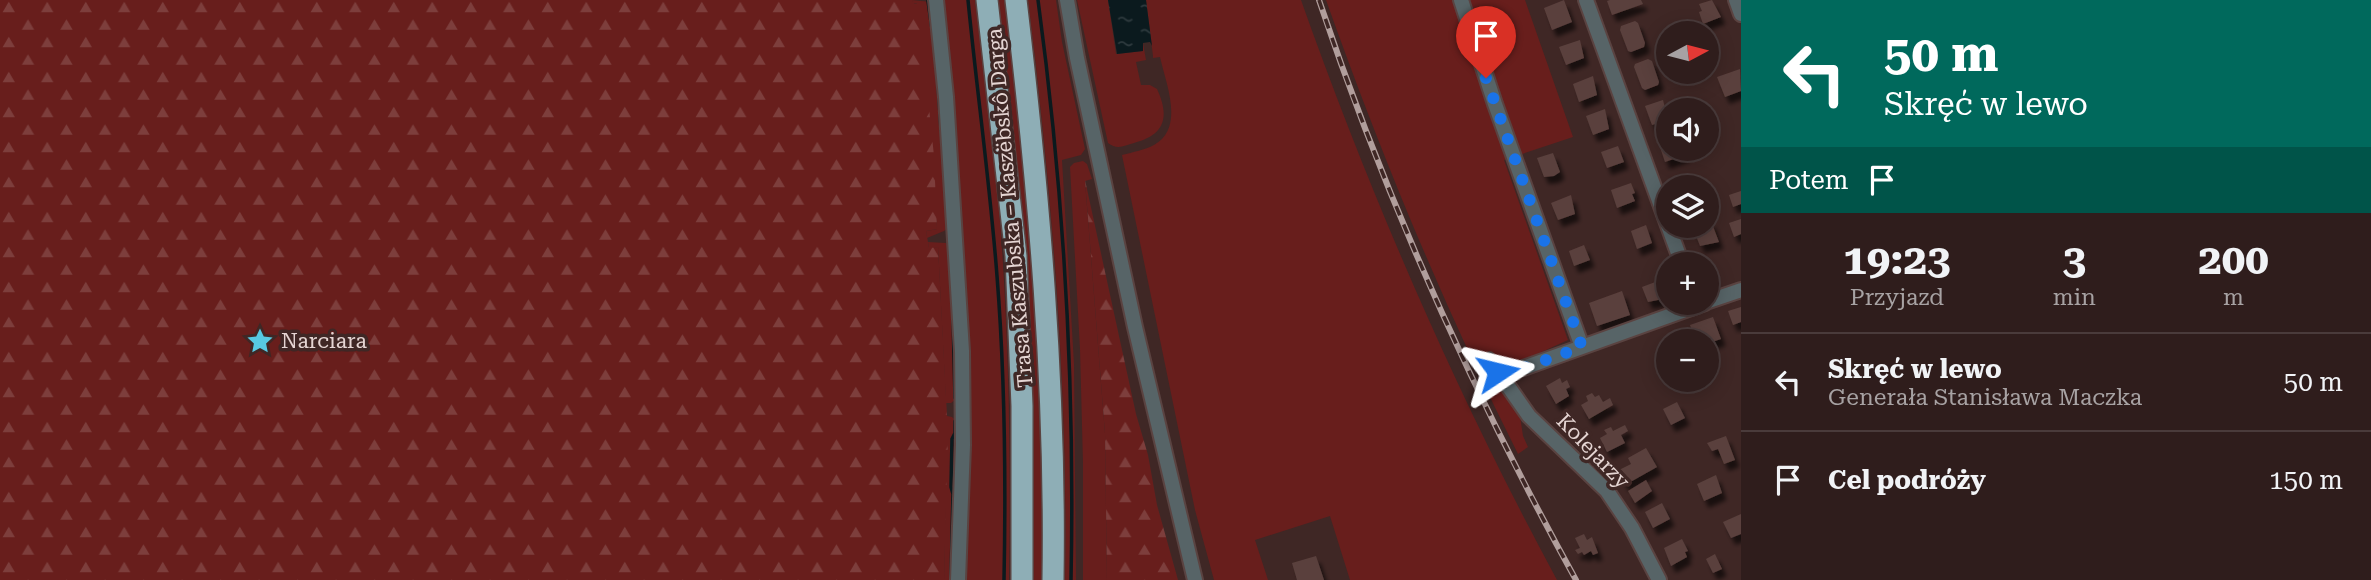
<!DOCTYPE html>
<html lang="pl">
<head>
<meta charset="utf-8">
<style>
  body { margin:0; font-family:"Roboto Serif",serif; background:#372625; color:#f1f3f6; height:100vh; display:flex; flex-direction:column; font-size:26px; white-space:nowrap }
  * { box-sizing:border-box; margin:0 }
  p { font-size:23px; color:#a7a2a3 }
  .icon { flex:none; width:38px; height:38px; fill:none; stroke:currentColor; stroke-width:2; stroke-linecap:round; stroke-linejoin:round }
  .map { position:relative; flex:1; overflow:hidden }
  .panel { display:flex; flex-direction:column; background:#2f1d1c; width:630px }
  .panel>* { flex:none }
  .guide { background:#00695c; color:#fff; overflow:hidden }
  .needle { width:46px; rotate:83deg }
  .fabs { position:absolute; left:1656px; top:21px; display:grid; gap:14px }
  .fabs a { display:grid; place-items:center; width:63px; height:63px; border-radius:50%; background:#2f1d1c; box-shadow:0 4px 18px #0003,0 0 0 2px #4a3b3b; font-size:35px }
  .pin { position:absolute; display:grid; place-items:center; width:60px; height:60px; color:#fff; margin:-72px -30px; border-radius:50% 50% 50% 0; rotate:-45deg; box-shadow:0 0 7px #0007 }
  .pin .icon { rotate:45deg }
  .me { position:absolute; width:77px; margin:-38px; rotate:80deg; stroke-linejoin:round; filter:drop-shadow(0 0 5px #0008) }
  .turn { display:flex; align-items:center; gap:24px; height:147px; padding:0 28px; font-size:32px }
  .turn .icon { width:91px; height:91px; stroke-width:2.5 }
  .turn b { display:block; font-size:49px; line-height:60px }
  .then { display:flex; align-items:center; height:66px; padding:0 28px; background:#0003; gap:14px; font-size:26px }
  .eta { display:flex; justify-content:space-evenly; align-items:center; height:119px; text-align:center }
  .eta b { font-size:42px; font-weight:700; line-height:49px }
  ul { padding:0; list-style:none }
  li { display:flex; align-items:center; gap:21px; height:98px; padding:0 28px; border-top:2px solid #4a3b3b }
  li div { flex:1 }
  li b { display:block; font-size:26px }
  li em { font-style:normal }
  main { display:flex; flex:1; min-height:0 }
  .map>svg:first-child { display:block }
  .green { fill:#681e1c }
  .forest { fill:url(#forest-firs) }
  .water { fill:url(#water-ripples) }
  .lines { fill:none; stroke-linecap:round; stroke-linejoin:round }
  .stream { stroke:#0b1a1e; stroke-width:3.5 }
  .building { fill:#5a403d; filter:url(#shadow) }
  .service-casing { stroke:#5a4341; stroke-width:10 }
  .minor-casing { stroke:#5a4341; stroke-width:18 }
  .motorway-casing { stroke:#5a4341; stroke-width:24 }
  .service { stroke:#576467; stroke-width:7 }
  .minor { stroke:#576467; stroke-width:14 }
  .motorway { stroke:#8eaeb6; stroke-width:21 }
  .rail-casing { stroke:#b19e9c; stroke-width:6 }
  .rail { stroke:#3f2725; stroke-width:3.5; stroke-dasharray:10; stroke-linecap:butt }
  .route { stroke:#1a73e8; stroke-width:12; stroke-dasharray:0 21.6 }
  .labels { text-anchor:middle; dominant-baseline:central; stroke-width:7; stroke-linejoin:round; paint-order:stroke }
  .street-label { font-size:21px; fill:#e5d5d3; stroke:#3f2725 }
  .poi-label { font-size:21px; fill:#e5d5d3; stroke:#3f2725; text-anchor:start }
</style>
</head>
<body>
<main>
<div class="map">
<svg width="1741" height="580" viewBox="0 0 1741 580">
  <defs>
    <pattern id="forest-firs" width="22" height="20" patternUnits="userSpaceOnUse" patternTransform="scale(1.75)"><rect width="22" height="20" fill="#681e1c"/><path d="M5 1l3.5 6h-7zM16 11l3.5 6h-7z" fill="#7d3e3c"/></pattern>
    <pattern id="water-ripples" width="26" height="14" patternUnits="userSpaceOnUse" patternTransform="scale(1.75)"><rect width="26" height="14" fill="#0b1a1e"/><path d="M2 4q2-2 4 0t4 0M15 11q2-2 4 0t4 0" fill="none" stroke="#2e3a3e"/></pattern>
    <filter id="shadow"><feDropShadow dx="4.5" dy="7" stdDeviation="2" flood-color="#0009"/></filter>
  </defs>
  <rect width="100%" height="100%" fill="#3f2725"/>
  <path class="green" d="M912,0L931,2L950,226L944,231L927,238L926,231L937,229L917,3L913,4Z
    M941,0H975C984,65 992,131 998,196C1009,324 1011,452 1009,580H963L967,463Z
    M998,0H1006C1019,106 1030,212 1037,319C1043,405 1043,493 1043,580H1031L1025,248L1010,102Z
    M1028,0H1056L1062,42L1085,149L1081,155L1062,160L1074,364L1076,580H1065C1068,385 1052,193 1028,0Z
    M1077,0H1108L1116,54L1143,51V43L1146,60L1136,62L1141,85H1150L1157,89C1170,117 1165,135 1134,143C1124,146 1117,150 1108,143Z
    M1146,0H1301C1372,200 1456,393 1557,580H1350L1330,516L1255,540L1268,580H1214L1195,510L1122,155C1133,152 1145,150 1154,145C1185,128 1166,84 1160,57L1153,58V56Z
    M1326,0H1525L1573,137L1504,160L1568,340L1493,374L1520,416L1523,436L1528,447L1518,454C1444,307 1381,155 1326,0Z
    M1083,161L1087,164L1092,179L1085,181L1105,433L1107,580H1083V463L1080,349L1070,167L1074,163Z
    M928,242L946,243L951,248L957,398L951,403H946L938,247L929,249Z
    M947,416L952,417L957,422L958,433L955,439L954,488L956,494L953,580H944Z"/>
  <path class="forest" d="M0,0H912L914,4L918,3L934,156L937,229L926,231L929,248L938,247L948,434L944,580H0Z
    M1085,180L1136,414L1148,455L1157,505L1178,580H1107L1105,433Z"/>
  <path class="water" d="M1108,0H1146L1152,46L1150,42L1143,43V51L1117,54Z"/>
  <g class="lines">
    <path class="stream" d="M968,0C977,92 990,184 997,276C1005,377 1006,479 1004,580
      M1038,0C1064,192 1075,386 1071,580
      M928,1L932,29
      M938,85L941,130
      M953,316L955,398
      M951,580L953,494L951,487L952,439L955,433V421"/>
  </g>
  <path class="building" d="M1564,0L1572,22L1552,30L1544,8Z
    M1610,0H1641L1643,4L1612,15L1607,1Z
    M1712,0L1721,17L1703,24L1699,12L1702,11L1699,4Z
    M1635,21L1638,23L1645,43L1644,47L1631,52L1628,51L1620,30L1621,26Z
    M1580,40L1584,58L1566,65L1559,47Z
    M1648,59L1652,61L1659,82L1658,85L1645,90L1642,88L1634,67L1635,64Z
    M1740,69L1741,91L1725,97L1717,77Z
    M1593,76L1597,95L1579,102L1573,84Z
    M1663,100L1668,120L1652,125L1645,106Z
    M1605,109L1609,129L1593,135L1586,116Z
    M1668,144V149H1683L1685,155L1665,162L1660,147Z
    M1618,146L1624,162L1607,168L1601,152Z
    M1553,153L1560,172L1554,176L1544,177L1537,158Z
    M1631,183L1635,193L1632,194L1635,201L1617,208L1611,190Z
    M1741,191V204L1733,207L1729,195Z
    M1571,195L1575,214L1558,220L1551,203Z
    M1741,219V234L1734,237L1729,223Z
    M1711,221L1719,242L1700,246L1693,228L1706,226V223Z
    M1646,225L1652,243L1637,249L1631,231Z
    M1584,245L1590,260L1574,266L1569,251Z
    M1666,278L1668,298L1648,302L1642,287Z
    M1622,291L1630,315L1597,326L1589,303Z
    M1741,307V322L1733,325L1728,311Z
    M1713,317L1721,339L1706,344V341H1696L1690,325Z
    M1560,378L1562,383L1567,380L1570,387L1566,389L1569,396L1556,404L1546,386Z
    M1592,393L1595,397L1599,395L1603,402L1610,398L1613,405L1589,419L1581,405L1588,401L1586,396Z
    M1677,402L1685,418L1671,425L1663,409Z
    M1625,425L1628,431L1621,435L1625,443L1607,452L1600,438L1607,434L1604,430L1611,427L1613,431Z
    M1726,436L1735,460L1724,464L1718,449L1712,451L1707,443Z
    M1646,448L1657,467L1625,485L1617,471L1631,464L1628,458Z
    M1716,475L1722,493L1704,501L1697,484Z
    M1646,480L1652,491L1635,503L1628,491Z
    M1662,503L1670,519L1653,528L1645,512Z
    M1741,514V534L1731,538L1723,522Z
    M1584,534L1587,540L1592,537L1598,553L1593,555L1591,551L1584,555L1582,552L1578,554L1575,550L1580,548L1575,538Z
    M1682,539L1688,551L1685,552L1687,557L1671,566L1664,548Z
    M1715,554L1722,569L1713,573L1706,559Z
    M1316,556L1324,580H1297L1292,563Z"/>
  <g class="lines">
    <g class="service-casing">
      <path id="service" d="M1490,356L1501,376"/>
    </g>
    <g class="minor-casing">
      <path id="minor" d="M936,0L946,97L962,351L963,445L958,580
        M1067,0L1077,58L1135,327L1195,580
        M1461,0L1495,104L1582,347
        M1586,0L1682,264
        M1736,0L1741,14
        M1706,302L1741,290
        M1659,580L1632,528L1607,491L1529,416L1501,376L1705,303"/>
    </g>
    <g class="motorway-casing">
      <path id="motorway" d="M987,0L1016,256L1022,406V580
        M1016,0C1039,193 1056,386 1053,580"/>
    </g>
    <use href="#service" class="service"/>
    <use href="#minor" class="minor"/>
    <use href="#motorway" class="motorway"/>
    <g class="rail-casing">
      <path id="rail" d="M1319,0C1386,200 1474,395 1576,580"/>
    </g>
    <use href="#rail" class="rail"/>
  </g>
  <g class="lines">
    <path class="route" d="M1486,78L1582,347L1501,376L1498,372"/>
  </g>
  <defs>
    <g id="sight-bare" transform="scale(2.1)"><path d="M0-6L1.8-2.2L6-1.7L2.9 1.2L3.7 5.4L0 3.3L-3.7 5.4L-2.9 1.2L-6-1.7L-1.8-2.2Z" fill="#57c9e2" stroke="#3f2725" stroke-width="2.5" paint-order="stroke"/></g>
  </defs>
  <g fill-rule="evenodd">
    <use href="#sight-bare" x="260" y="341"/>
  </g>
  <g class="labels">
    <g class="street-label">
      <text transform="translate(1010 208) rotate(-95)">Trasa Kaszubska – Kaszëbskô Darga</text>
      <text transform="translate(1593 451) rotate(46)">Kolejarzy</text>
    </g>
    <g class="poi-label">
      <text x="281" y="341">Narciara</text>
    </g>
  </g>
</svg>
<div class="fabs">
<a><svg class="needle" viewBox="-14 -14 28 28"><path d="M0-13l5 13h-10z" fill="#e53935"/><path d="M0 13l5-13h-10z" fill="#a7a2a3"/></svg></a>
<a><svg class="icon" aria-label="sound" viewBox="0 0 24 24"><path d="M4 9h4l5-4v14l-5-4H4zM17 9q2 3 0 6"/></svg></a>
<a><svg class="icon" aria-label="layers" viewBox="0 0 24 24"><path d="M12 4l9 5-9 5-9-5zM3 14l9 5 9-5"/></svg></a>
<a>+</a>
<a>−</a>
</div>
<div class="pin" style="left:1486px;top:78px;background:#d93025"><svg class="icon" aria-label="arrive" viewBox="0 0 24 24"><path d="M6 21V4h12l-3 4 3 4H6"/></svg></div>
<svg class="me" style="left:1498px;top:372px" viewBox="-20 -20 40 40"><path d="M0-17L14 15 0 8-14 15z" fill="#1a73e8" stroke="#fff" stroke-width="4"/></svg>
</div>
<section class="panel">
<div class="guide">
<div class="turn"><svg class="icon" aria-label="left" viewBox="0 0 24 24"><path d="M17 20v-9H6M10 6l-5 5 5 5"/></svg><div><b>50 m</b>Skręć w lewo</div></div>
<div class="then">Potem<svg class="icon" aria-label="arrive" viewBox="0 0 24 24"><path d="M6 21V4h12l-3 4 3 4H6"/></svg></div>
</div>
<div class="eta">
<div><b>19:23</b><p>Przyjazd</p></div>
<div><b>3</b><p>min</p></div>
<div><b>200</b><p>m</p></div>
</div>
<ul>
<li><svg class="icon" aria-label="left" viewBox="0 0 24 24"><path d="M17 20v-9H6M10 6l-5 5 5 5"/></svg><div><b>Skręć w lewo</b><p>Generała Stanisława Maczka</p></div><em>50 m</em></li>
<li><svg class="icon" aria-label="arrive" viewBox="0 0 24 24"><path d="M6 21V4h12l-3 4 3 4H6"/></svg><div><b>Cel podróży</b></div><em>150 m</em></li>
</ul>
</section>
</main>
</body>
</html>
